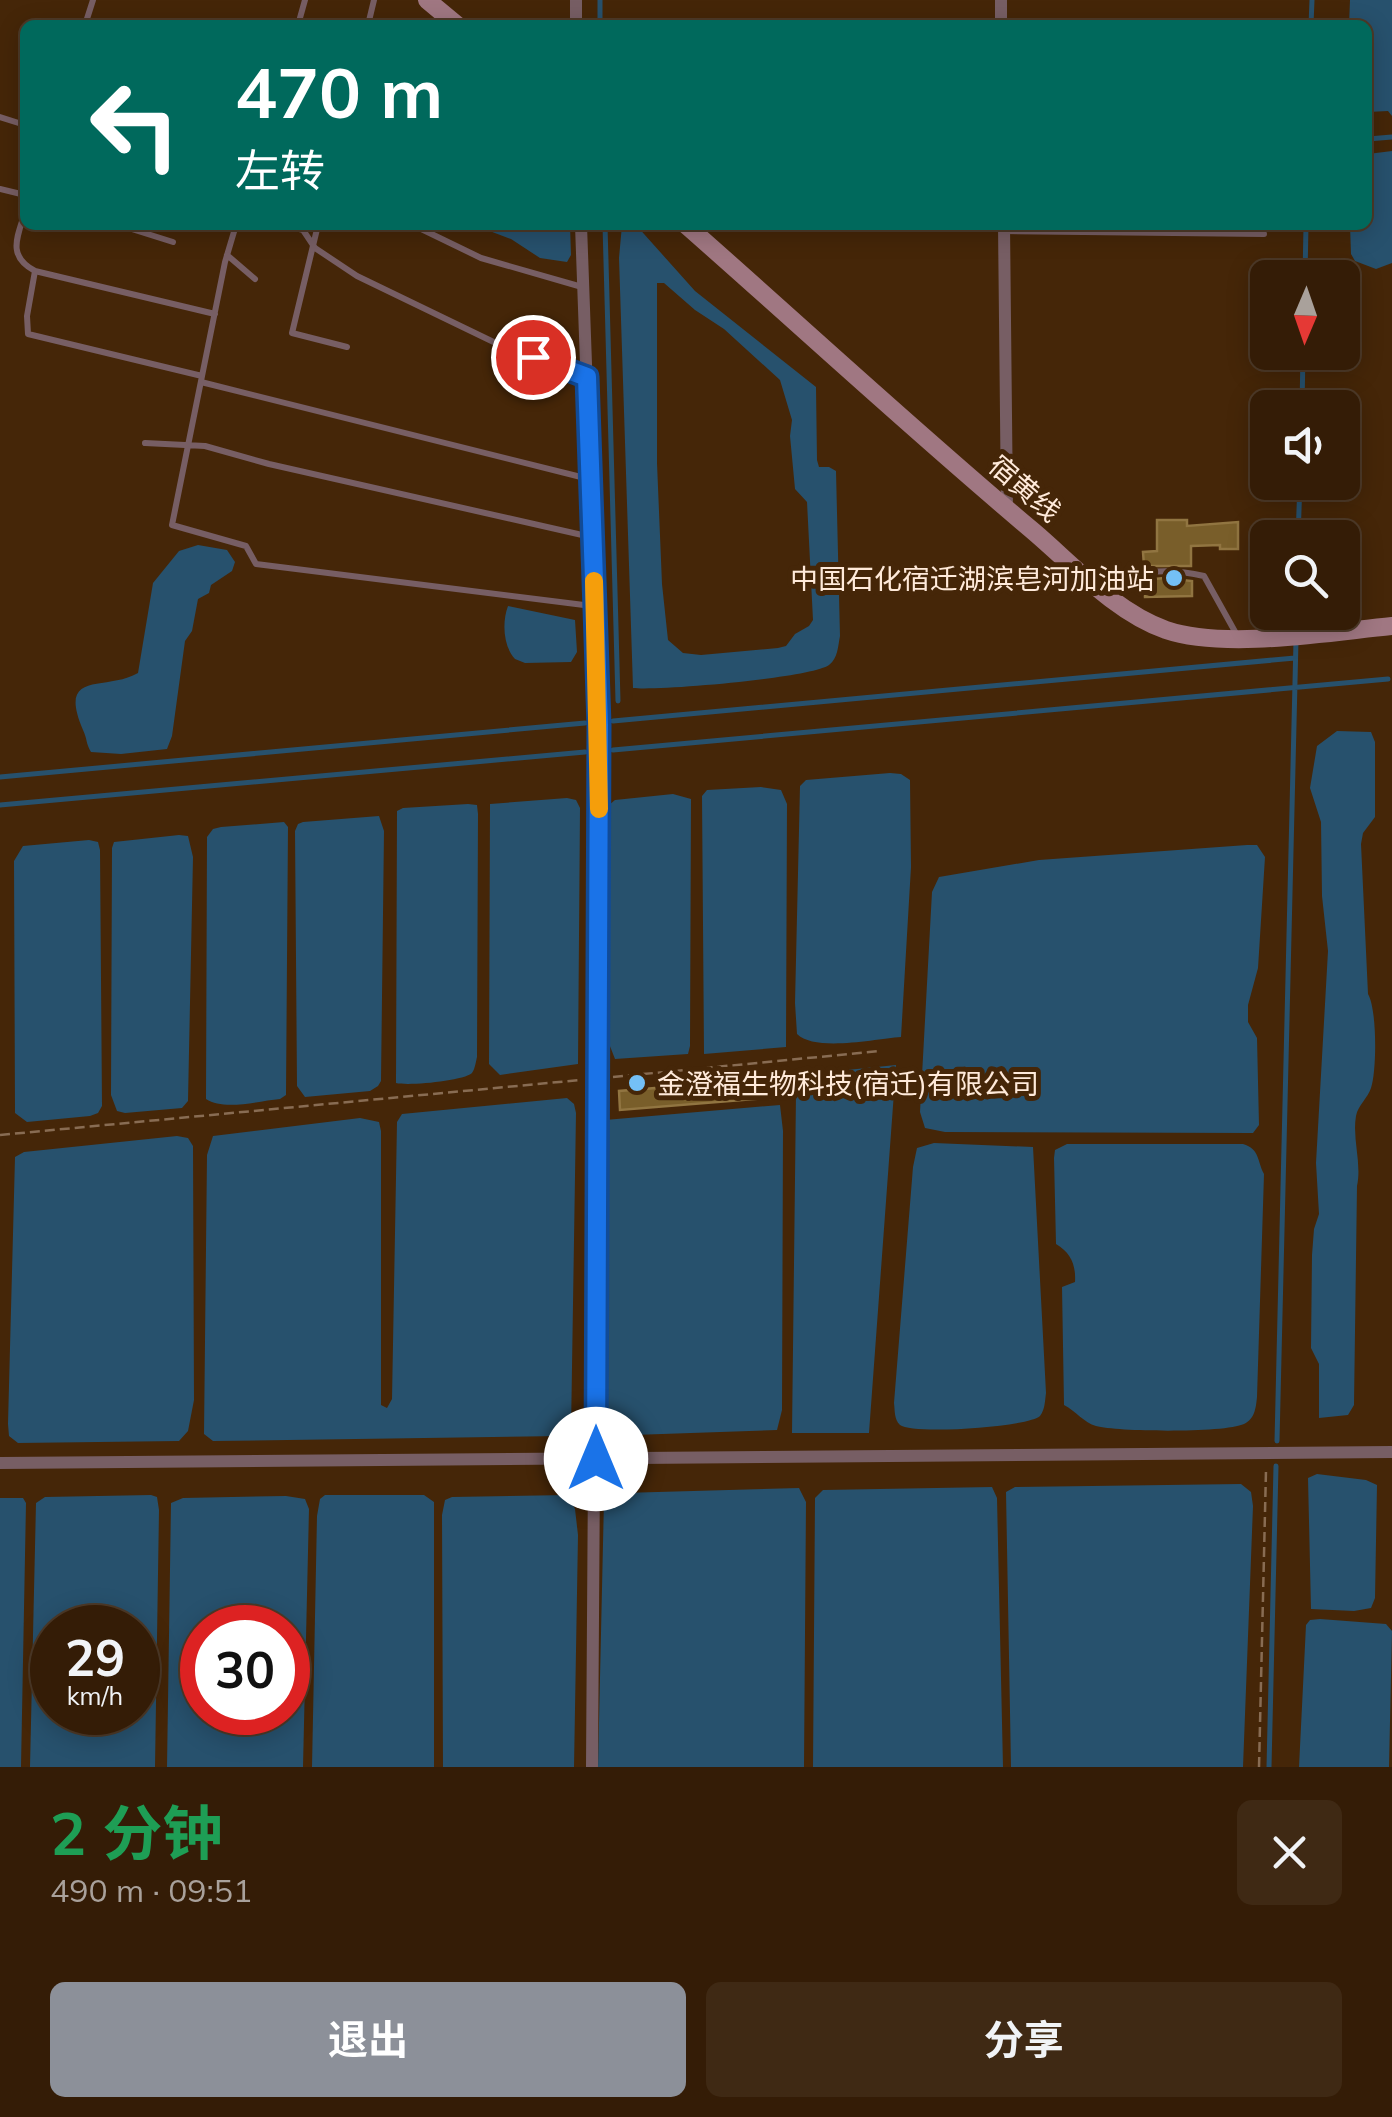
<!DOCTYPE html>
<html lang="zh">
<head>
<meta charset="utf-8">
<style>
  body { margin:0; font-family:Mulish,"Noto Sans SC",sans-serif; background:#3f2914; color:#f1f3f6; height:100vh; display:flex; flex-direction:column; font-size:38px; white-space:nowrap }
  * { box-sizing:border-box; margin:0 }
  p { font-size:32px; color:#a9a19b }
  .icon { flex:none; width:55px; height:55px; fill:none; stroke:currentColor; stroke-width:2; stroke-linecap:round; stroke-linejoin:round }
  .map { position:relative; height:1767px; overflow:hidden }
  .details { display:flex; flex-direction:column; background:#341c06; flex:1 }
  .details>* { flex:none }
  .guide { position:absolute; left:20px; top:20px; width:1352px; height:210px; border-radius:15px; box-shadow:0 5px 25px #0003,0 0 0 2px #4e3a28; background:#00695c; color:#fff; overflow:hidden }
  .needle { width:65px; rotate:182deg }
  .buttons { position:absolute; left:1250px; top:260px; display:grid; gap:20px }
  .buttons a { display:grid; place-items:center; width:110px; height:110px; border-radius:15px; background:#341c06; box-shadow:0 5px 25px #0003,0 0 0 2px #4e3a28; font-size:50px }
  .speed { position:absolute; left:30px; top:1605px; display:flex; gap:20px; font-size:50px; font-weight:700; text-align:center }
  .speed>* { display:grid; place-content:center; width:130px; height:130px; border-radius:50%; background:#341c06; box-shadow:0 5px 25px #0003,0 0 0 2px #4e3a28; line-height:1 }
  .speed small { font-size:25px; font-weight:400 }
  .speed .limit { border:15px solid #d22; background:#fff; color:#111 }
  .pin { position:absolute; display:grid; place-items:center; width:85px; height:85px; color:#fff; margin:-42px; border:5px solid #fff; border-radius:50%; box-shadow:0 2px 10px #0007 }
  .me { position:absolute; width:110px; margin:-55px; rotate:0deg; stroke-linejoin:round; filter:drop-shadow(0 0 8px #0008) }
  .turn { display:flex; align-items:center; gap:35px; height:210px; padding:0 50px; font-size:45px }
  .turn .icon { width:130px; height:130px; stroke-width:2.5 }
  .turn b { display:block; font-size:70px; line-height:85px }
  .round { display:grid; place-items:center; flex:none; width:105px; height:105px; border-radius:15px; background:#3f2914 }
  .headline { display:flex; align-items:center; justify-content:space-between; height:170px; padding:0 50px }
  h1 { font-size:60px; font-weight:700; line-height:75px; color:#1e9e55 }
  .cta { display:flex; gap:20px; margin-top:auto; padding:20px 50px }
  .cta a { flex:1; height:115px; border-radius:15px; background:#8c9099; color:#fff; font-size:40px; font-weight:700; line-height:115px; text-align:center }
  .cta a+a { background:#3f2914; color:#f1f3f6 }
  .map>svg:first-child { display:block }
  .water { fill:#27516d; fill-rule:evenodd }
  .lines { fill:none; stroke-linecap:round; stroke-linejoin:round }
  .stream { stroke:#27516d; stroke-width:5 }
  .building { fill:#795e2a; stroke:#917541; stroke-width:2.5 }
  .path { stroke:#886c53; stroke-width:2.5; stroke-dasharray:10 5; stroke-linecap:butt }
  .lane { stroke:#775e64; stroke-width:6 }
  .street { stroke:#775e64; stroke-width:12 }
  .secondary { stroke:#a07782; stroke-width:18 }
  .route-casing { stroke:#114b97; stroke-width:25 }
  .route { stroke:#1a73e8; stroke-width:18 }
  .slow { stroke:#f59e0b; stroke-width:18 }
  .poi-dot { fill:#74c0f6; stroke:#452608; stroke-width:4 }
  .labels { text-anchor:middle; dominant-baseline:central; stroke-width:10; stroke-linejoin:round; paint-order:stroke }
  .street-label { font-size:28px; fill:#ffeada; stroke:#452608 }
  .poi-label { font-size:28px; fill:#ffeada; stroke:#452608; text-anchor:end }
</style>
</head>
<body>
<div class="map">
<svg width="1392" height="1767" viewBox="0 0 1392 1767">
  <rect width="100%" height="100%" fill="#452608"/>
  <path class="water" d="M1350,0H1392V116L1388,111L1368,112V25H1349Z
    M1392,151V263L1376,269L1355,261L1351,254L1350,225H1368V154Z
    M457,225H570L571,255L567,262L540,258L511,239L487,230Z
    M622,225H636L695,291L816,387L817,460L819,467H829L836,471L840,636C838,646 838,658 829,665C811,678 659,691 633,688L619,258ZM657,283H664L695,310L724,329L780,380L792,420L790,436L795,489L807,502L813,620L809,626L795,634L786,646L778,648L701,655L683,653L668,640L662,584L657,463Z
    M198,545L227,550L235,562L232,571L211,585L209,593L198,599L192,631L185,641L172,736L167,749L121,754L91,752C86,744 87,738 83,730C57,669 105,692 138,673L153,583L179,551Z
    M508,606L575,620L577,652L571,662L525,663L515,659C503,646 502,622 508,606Z
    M1337,731L1371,732L1375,742V817L1363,833L1361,844L1368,994C1377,1009 1377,1070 1371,1088C1368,1098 1358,1105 1356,1116C1352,1139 1362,1163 1357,1186L1354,1405L1348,1415L1319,1418V1364L1311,1348L1312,1255L1314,1229L1319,1214L1316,1163L1328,951L1322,896L1321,822L1310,788L1317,746Z
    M890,773L901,774L910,780L911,867L901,1037C875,1039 815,1052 797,1034L795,1003L800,786L806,780Z
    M761,787L781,790L787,804L786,1047L704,1054L702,796L707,790Z
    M673,794L691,799L690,1046L688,1054L615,1059L608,1041L609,805L615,800Z
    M567,798L576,800L580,808L578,1064L500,1075L489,1064L490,804Z
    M468,804L477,805L478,814L477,1057C476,1061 475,1069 472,1073C463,1081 409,1086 396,1083L397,811L403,808Z
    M379,816L384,831L381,1081L378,1086L370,1091L305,1097L297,1086L295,831L298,824L303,822Z
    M284,822L288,827L286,1095L280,1099C258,1101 224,1111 206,1099L207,837L213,829L221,827Z
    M179,835L188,836L193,857L188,1101L182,1108L125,1113L117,1111L111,1095L112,848L114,842Z
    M89,840L98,842L100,850L102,1106L98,1113L90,1116L27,1122L15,1113L14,861L23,846Z
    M1247,845H1257L1265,857L1258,968L1248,1005V1022L1257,1038L1259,1125L1253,1133L945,1132L925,1128L920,1112L932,892L939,877L1039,860Z
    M896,1065L869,1433H792L796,1093L808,1074Z
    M567,1098L574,1104L576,1113L571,1431L562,1436L213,1441L204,1434L207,1155L213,1136L360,1118L379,1122L381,1131V1405L387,1408L392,1399L397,1122L402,1114Z
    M780,1105L783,1131L782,1410L777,1430L604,1436L605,1120Z
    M177,1136L188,1138L193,1146L194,1400L188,1431L179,1441L18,1443L9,1436L8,1424L15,1157L24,1152Z
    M934,1143L1033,1147L1046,1393C1045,1400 1045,1410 1040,1416C1029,1427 912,1435 900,1425C894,1419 895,1411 894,1403L913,1167L917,1148Z
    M1067,1144H1243C1260,1149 1257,1161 1264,1174L1257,1397C1256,1407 1255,1419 1244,1424C1225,1433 1118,1432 1096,1426C1084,1423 1076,1411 1064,1405L1062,1287L1075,1282C1076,1265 1071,1253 1056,1244L1054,1158L1055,1150Z
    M1317,1474L1366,1480L1377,1485L1375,1598L1371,1608L1354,1611L1311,1609L1308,1478Z
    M1241,1484L1251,1492L1253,1506L1243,1767H1011L1006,1492L1015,1487Z
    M992,1487L997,1498L1003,1767H813L815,1498L823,1490Z
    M799,1488L806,1502L804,1767H598L604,1499L609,1494L622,1493Z
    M151,1495L157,1497L159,1510L155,1767H30L36,1503L45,1497ZM52,1628H138V1712H52Z
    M325,1495H424L434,1502V1767H312L317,1516L320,1499Z
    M568,1495L575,1509L578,1535L574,1767H443L442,1515L445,1500L452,1497Z
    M286,1496L305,1499L309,1509L303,1767H167L171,1503L183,1498ZM202,1628H288V1712H202Z
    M0,1498H23L26,1503L21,1767H0Z
    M1320,1619L1386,1624L1392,1631L1389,1767H1299L1306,1625L1310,1620Z"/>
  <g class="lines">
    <path class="stream" d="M600,0V25
      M1311,25L1312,0
      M1368,139L1392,137
      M605,225L618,701
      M1305,278L1306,225
      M1302,408L1303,352
      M1298,538L1300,482
      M613,721L1295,658
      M613,750L1388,679
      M0,777L585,723
      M0,805L585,752
      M1277,1441L1296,640
      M1269,1767L1276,1466"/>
  </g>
  <path class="building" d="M1157,520H1187V526L1238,522V549H1220V545L1191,546V566H1144L1143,552L1157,551Z
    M1164,578L1192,581V596L1145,597L1144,580Z
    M778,1078L780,1097L620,1110L619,1091Z"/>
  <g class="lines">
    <path class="path" d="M613,1077L880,1051
      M0,1135L580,1080
      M1259,1767L1266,1470"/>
    <path class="lane" d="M85,25L93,0
      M298,25L305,0
      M368,25L374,0
      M0,117L25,125
      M0,189L25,195
      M25,212C17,238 7,256 35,271L215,314
      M119,225L173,242
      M236,225L225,262L172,525L246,546L256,564L592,606
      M285,225L303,230L315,248L357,276L506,348L585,376
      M318,225L292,333L347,347
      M413,225L481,258L582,287
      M1005,231L1264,234
      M227,255L255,279
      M35,271L27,316L28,334L202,376
      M201,382L589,479
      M145,443L205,446L269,464L591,537
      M1099,585C1134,571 1167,567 1204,576L1238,637"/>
    <path class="street" d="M576,0V25
      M1001,0V25
      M581,225L599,725L592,1767
      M1004,225L1007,510
      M0,1463L1392,1452"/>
    <path class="secondary" d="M427,0L457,25
      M686,225C802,327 915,432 1033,531C1073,565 1115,612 1166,630C1225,650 1330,632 1392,626"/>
  </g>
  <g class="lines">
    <g class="route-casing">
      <path id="route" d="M533,357L587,377L599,725L596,1459"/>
    </g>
    <use href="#route" class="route"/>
    <path class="slow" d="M594,581L599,809"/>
  </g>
  <g class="poi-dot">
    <circle cx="1174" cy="578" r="10"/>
    <circle cx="637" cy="1083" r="10"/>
  </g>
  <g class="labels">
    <g class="street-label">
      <text transform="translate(1025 488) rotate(41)">宿黄线</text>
    </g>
    <g class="poi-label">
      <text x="1154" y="578">中国石化宿迁湖滨皂河加油站</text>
      <text x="657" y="1083" text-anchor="start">金澄福生物科技(宿迁)有限公司</text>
    </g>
  </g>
</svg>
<div class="buttons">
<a><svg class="needle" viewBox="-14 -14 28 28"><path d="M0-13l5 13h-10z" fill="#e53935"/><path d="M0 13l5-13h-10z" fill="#a9a19b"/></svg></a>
<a><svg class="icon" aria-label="sound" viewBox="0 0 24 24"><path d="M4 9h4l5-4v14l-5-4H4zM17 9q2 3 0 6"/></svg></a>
<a><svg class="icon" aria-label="search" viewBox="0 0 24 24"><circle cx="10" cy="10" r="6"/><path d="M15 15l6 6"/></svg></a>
</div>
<div class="speed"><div>29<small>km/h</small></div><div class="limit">30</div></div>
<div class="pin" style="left:533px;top:357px;background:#d93025"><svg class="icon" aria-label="arrive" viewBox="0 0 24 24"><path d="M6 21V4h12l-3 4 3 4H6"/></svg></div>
<svg class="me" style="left:596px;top:1459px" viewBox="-20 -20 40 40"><circle r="19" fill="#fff"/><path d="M0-13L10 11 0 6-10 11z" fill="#1a73e8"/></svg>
<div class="guide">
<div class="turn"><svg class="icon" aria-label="left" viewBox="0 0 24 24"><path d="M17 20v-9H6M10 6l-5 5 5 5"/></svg><div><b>470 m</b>左转</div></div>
</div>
</div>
<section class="details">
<div class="headline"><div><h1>2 分钟</h1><p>490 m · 09:51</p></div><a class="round"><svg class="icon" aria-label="close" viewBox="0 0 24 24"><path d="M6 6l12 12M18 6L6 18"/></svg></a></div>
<div class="cta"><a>退出</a><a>分享</a></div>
</section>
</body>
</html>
